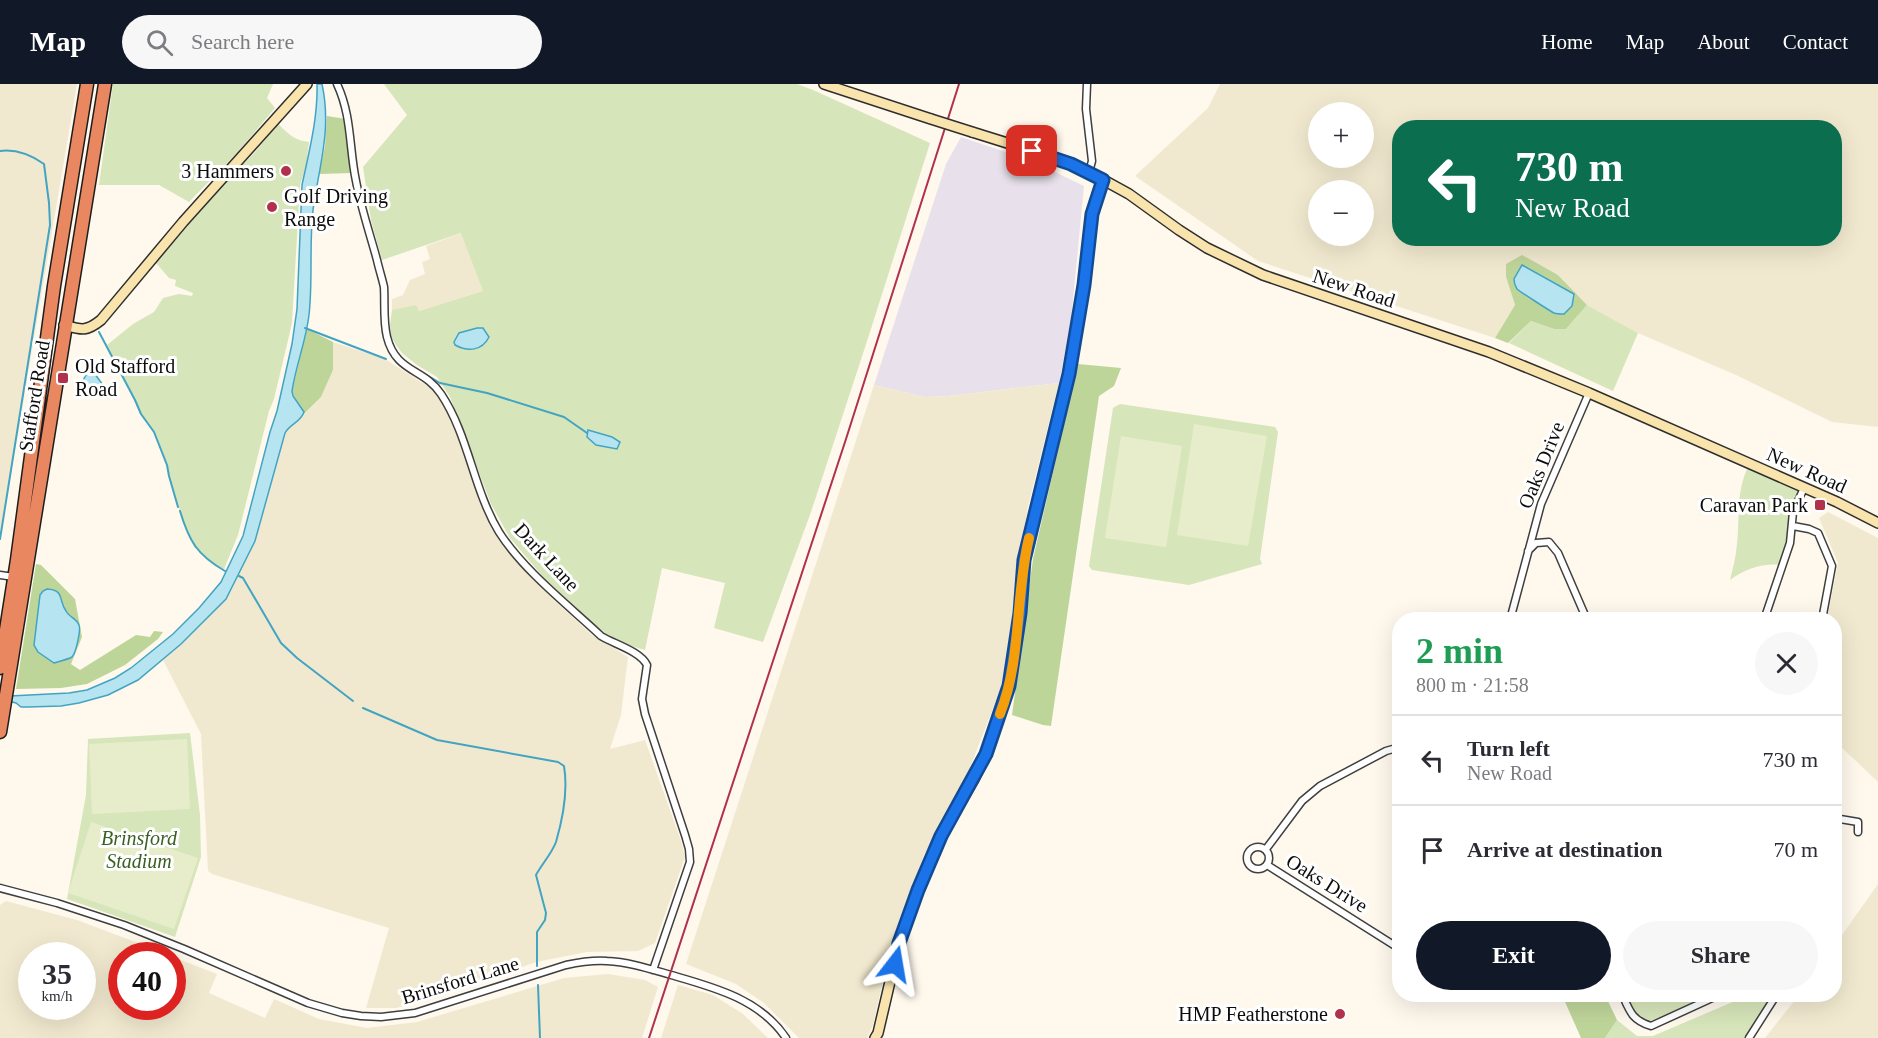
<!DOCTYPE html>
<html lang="en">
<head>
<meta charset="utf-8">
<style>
  body { margin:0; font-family:Georgia,serif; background:#f7f7f7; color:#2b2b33; height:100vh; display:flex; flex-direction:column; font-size:22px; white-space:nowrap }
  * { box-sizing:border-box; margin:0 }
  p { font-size:20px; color:#7c7c81 }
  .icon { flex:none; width:33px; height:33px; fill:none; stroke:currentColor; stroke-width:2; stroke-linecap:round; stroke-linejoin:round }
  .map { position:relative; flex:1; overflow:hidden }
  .panel { position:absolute; left:1392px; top:528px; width:450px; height:390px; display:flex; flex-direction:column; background:#fff; border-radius:24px; box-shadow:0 6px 24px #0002 }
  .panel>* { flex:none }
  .banner { position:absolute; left:1392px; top:36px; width:450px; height:126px; border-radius:24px; box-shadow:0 6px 24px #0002; background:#0b6e4f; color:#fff; overflow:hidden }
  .controls { position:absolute; left:1308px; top:18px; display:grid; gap:12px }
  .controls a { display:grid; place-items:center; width:66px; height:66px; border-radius:50%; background:#fff; box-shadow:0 6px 24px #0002; font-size:30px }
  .speed { position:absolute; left:18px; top:858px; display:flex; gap:12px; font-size:30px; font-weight:700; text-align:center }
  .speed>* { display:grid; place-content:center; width:78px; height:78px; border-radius:50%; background:#fff; box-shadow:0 6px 24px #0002; line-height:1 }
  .speed small { font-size:15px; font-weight:400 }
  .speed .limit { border:9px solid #d22; background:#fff; color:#111 }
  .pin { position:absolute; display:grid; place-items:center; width:51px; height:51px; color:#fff; margin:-26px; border-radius:12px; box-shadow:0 3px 9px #0006 }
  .me { position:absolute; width:66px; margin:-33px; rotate:14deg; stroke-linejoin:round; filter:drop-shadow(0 0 4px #0008) }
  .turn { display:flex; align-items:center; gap:21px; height:126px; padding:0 24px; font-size:27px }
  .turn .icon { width:78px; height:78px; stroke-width:2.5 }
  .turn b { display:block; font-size:42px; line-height:51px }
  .round { display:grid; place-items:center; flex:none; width:63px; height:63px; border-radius:32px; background:#f7f7f7 }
  .headline { display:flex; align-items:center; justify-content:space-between; height:102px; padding:0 24px }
  h1 { font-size:36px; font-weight:700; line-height:45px; color:#1e9e55 }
  .primary-button { display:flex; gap:12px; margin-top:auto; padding:12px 24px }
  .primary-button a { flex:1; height:69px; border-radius:36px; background:#111827; color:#fff; font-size:24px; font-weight:700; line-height:69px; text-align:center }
  .primary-button a+a { background:#f7f7f7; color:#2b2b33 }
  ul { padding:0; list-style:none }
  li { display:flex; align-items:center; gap:18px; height:90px; padding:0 24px; border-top:2px solid #e1e1e2 }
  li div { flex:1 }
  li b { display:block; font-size:22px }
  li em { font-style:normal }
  header { display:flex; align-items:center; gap:36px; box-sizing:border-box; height:84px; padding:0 30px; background:#111827; color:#fff }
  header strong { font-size:28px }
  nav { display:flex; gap:33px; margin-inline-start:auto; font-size:21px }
  .search { width:420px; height:54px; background:#f7f7f7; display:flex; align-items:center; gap:15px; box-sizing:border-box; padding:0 21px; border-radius:33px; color:#7c7c81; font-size:22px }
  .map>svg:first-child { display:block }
  .industrial { fill:#e8e1eb }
  .farmland { fill:#f1e9cf; fill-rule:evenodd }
  .green { fill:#d7e5ba }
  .forest { fill:#bed59a; fill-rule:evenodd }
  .pitch { fill:#e7edcb }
  .water { fill:#b6e5f1; stroke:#42a4c2; stroke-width:1.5 }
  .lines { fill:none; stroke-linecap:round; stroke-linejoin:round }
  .stream { stroke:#42a4c2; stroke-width:2 }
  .street-casing { stroke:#3f3f3f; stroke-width:9 }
  .secondary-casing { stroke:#2e2e2e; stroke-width:12 }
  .highway-casing { stroke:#1d1d1d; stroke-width:15 }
  .street { stroke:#fff; stroke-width:6 }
  .secondary { stroke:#f9e4ad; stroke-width:9 }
  .highway { stroke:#e98860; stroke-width:12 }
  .rail { stroke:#b1304b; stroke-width:2 }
  .secondary-bridge-casing { stroke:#2e2e2e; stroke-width:12; stroke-linecap:butt }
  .secondary-bridge { stroke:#f9e4ad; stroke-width:9 }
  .route-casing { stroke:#114b97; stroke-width:15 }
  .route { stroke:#1a73e8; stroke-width:10 }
  .slow { stroke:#f59e0b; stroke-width:10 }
  .poi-dot { fill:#b1304b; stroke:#fff; stroke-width:2 }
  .labels { text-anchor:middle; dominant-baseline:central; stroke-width:6; stroke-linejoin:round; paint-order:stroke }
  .poi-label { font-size:20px; fill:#0c0c0c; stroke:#fff; text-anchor:end }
  .street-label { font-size:20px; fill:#0c0c0c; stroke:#fff }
  .park-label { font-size:20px; font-style:italic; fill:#395f22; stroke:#fff }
</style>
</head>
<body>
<header>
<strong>Map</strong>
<div class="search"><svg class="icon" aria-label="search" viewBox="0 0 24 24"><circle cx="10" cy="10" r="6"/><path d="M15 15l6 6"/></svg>Search here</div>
<nav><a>Home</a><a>Map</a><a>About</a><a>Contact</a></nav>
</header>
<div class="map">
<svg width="1878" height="954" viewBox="0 0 1878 954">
  <rect width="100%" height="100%" fill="#fef8ed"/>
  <path class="industrial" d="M961,53L1032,77L1084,102L1071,236L1059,299L948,312L924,313L874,301L946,80Z"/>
  <path class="farmland" d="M0,0H77L0,455Z
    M1220,0H1878V343L1832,338L1736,291L1638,249L1587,221L1558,191L1506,193L1515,221L1495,254L1258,177L1135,92L1208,24ZM1318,28H1364V74H1318ZM1400,44H1834V154H1400ZM1318,106H1364V152H1318Z
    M462,149L483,207L419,227L392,226V215L403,211L410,196L425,190L422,178L430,175L426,162Z
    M333,258L385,275L432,305L442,318L459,355L481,420L498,452L522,483L555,517L592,551L628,573L621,631L610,665L645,656L681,757L685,773L655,859L638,867L587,868L536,878L430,916L396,924H366L389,844L212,790L208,787L201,650L163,576L200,542L231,507L255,457L285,349L287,344L300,335L321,313L333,286Z
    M1059,299L1029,418L1019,473L1010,558L1001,604L963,701L925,769L904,823L892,856L873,941L867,954H799L764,919L736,900L686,880L874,301L924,313L948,312Z
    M1828,428L1878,454V698L1835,657L1834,536L1827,535L1838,479L1819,434Z
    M1878,800V954H1765L1799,911L1834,910L1835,861Z
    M6,817L77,836L170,871L122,872V922H172L173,873L217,890L209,909L265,934L274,915L319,935L367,944L417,938L564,894L608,890L645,896L658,903L642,954H0V821ZM32,872H82V922H32Z
    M678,901L713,911L743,930L768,954H661Z"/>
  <path class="green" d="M113,0H273L267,14L275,24L236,70L189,118L159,101H99Z
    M384,0H797L813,6L930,59L870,248L811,428L763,558L714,544L725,499L662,484L645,566L617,558L594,540L545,495L510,454L491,420L450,313L437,293L417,281L402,269L396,261L391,252L390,241L392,226L416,221L419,227L483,207L461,149L382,176L371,136L363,83L407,31Z
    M278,40C289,50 293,56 309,58L306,82L300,101L292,238L289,252L274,315L269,327L238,451L224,485L213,479L194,463L184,441L169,392L167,381L154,348L141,330L107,261L133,240L154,228L163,214L179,210L192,212L193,209L175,202L176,196L169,194L156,179L185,141L255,68Z
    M1587,221L1638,249L1613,307L1509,259L1531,237L1554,245H1566Z
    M1120,320L1275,343L1278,348L1260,475L1262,480L1189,501L1092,486L1089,482L1113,324Z
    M1749,381L1801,404L1789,458L1781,481C1763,479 1745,485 1730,496C1732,487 1735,477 1736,468C1741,437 1734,411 1749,381Z
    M190,649L200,731L201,773L175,853L67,815L86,711L88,655Z
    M1772,910L1773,911L1745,954H1605L1617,936L1637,952H1653L1749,911Z
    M1627,911H1711L1650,937L1636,930Z"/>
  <path class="forest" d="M327,32L346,35L351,89L319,90L325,62Z
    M1522,171L1558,191L1587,221L1566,245H1554L1531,237L1508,259L1495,254L1515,221L1506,193V180ZM1544,194L1574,210L1546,224L1535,215Z
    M307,245L333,258V286L321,313L303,331C304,322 293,316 292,307Z
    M1078,280L1121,284L1114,302L1099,312L1051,642L1043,641L1012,631L1033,475Z
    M36,480L41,481L75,515L82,553L71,580L80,586L136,551L150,553L154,547L163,548L158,555L125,581L87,600L61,604L16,605Z
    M1562,911H1605L1617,936L1605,954H1581Z"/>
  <path class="pitch" d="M1194,340L1267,352L1248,462L1177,451Z
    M1121,352L1182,362L1166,463L1105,454Z
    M187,655L190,725L92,730L89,660Z
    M91,738L198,774L174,845L68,809Z"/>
  <path class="water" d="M317,0H322C332,46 319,82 313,126C309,161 313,196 309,231C306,257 296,281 292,307L293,312L304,328C301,338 290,340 285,349L255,457L226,515L181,560L138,596L108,611L79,619L61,622L28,623H21L16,619L8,617L10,612L69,609L87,606L115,594L131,584L173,550L199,524L221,498L243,452L270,348L277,327L292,260L297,225L302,101C309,68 318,34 317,0Z
    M1522,181L1574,210L1572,222L1564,230C1561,230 1557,230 1554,229C1550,227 1519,207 1517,205C1515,202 1514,199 1514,195Z
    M477,244H483L489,253C482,267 468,268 455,261L454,258L459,249Z
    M92,286L108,308V314C92,312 71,301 92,286Z
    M588,346L612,353L620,358L617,365L596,361L587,353Z
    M47,505C65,506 58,516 66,527C69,533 77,535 79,541C81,546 76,569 72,573C67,576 59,577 54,579L38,568L34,561L40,511L43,507Z"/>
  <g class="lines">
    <path class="stream" d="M0,67C16,65 31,71 44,80L49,119L50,141L0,455
      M305,244L386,275
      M99,248L135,316L141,330L154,348L167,381L169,392L178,423
      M420,287L440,299L487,309L564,333L587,349
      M180,427C189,457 197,471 225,487
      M239,492L243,494L281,559L297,574L353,617
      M363,624L437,656L558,678L564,682C568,706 563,734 556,758C552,769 542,780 536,791L546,829L545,836L537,848V882
      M538,901L540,954"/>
    <g class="street-casing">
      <path id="street" d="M337,0C352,32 349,64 356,97C361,124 370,150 377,176C379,185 382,194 384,203C385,219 383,237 387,253C396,289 424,284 441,310C469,352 473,405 499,448C523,486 568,521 601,552C614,560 640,567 647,581L642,615L645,630L685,751L689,765L690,778L653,886
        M1087,0L1086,25L1092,77L1089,88
        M1793,442L1809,445L1818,449L1832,482L1822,536
        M1528,467L1536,459L1549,458L1558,469L1587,536
        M0,491L14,493
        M1510,536L1541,420L1589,309
        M1764,536L1790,459L1793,428L1804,404
        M1834,734L1858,738V748
        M1247 774a11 11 0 1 1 22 0a11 11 0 1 1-22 0Z
        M1266,765L1302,717L1320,702L1386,667L1400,663
        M1267,781L1400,865
        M0,804L57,819L124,841L184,865L308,919L342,929L361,932L381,933L415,929L566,881C580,878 593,876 607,877C629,878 650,885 671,891C713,903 760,915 786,954
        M1622,910C1630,928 1632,936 1651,942L1721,910
        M1749,954L1777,910"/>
    </g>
    <g class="secondary-casing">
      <path id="secondary" d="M824,0L931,35
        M972,48L1052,73L1089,88L1129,110L1179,146L1207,164L1263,191L1489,268L1589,309L1837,418L1878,439
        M64,241C82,246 86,248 101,236L183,138L307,0
        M875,954L878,949L899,859L918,806L941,752L974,695L986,670L1009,602L1020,529L1024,476L1069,290L1084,201L1092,130L1103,96"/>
    </g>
    <g class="highway-casing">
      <path id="highway" d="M0,584L17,476L54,202L87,0
        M0,648L105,0"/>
    </g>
    <use href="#street" class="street"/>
    <use href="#secondary" class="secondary"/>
    <use href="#highway" class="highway"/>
    <path class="rail" d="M649,954L846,355L959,0"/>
    <g class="secondary-bridge-casing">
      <path id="secondary-bridge" d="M931,35L972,48"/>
    </g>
    <use href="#secondary-bridge" class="secondary-bridge"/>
  </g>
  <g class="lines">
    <g class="route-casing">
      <path id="route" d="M895,880L899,859L918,806L941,752L986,670L1009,602L1020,529L1024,476L1069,290L1084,201L1092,130L1103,96L1071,80L1032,67"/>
    </g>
    <use href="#route" class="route"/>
    <path class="slow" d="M1000,630C1022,574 1015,512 1029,454"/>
  </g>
  <g class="poi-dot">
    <circle cx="286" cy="87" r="6"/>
    <circle cx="272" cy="123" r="6"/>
    <rect x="57" y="288" width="12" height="12" rx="3"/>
    <rect x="1814" y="415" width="12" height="12" rx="3"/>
    <circle cx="1340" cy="930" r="6"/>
  </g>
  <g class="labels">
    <g class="poi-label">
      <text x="274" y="87">3 Hammers</text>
      <text x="284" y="112" text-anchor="start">Golf Driving<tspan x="284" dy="23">Range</tspan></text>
      <text x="75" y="282" text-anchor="start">Old Stafford<tspan x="75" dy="23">Road</tspan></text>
      <text x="1808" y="421">Caravan Park</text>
      <text x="1328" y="930">HMP Featherstone</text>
    </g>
    <g class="street-label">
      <text transform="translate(1354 204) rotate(18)">New Road</text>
      <text transform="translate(34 312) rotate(-81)">Stafford Road</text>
      <text transform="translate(1541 381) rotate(-68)">Oaks Drive</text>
      <text transform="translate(1807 386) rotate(24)">New Road</text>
      <text transform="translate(547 473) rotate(47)">Dark Lane</text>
      <text transform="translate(1327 799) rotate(32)">Oaks Drive</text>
      <text transform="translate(460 896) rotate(-17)">Brinsford Lane</text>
    </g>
    <g class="park-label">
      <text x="139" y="754">Brinsford<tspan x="139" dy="23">Stadium</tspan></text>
    </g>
  </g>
</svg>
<div class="controls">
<a>+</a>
<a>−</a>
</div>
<div class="speed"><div>35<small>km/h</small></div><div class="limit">40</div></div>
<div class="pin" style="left:1032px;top:67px;background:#d93025"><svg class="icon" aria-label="arrive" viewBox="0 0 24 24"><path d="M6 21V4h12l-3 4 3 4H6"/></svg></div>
<svg class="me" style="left:895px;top:880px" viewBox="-20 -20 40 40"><path d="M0-17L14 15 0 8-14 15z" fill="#1a73e8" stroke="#fff" stroke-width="4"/></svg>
<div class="banner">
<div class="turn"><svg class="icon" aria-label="left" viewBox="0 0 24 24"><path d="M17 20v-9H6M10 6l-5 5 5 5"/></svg><div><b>730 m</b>New Road</div></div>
</div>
<section class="panel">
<div class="headline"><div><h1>2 min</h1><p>800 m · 21:58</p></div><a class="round"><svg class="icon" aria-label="close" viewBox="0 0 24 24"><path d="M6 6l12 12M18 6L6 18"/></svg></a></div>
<ul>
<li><svg class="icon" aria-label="left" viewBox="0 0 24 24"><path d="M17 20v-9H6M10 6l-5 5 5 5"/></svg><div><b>Turn left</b><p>New Road</p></div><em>730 m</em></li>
<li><svg class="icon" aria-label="arrive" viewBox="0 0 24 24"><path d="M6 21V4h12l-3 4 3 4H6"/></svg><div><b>Arrive at destination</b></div><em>70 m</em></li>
</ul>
<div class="primary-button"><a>Exit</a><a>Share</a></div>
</section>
</div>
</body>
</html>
